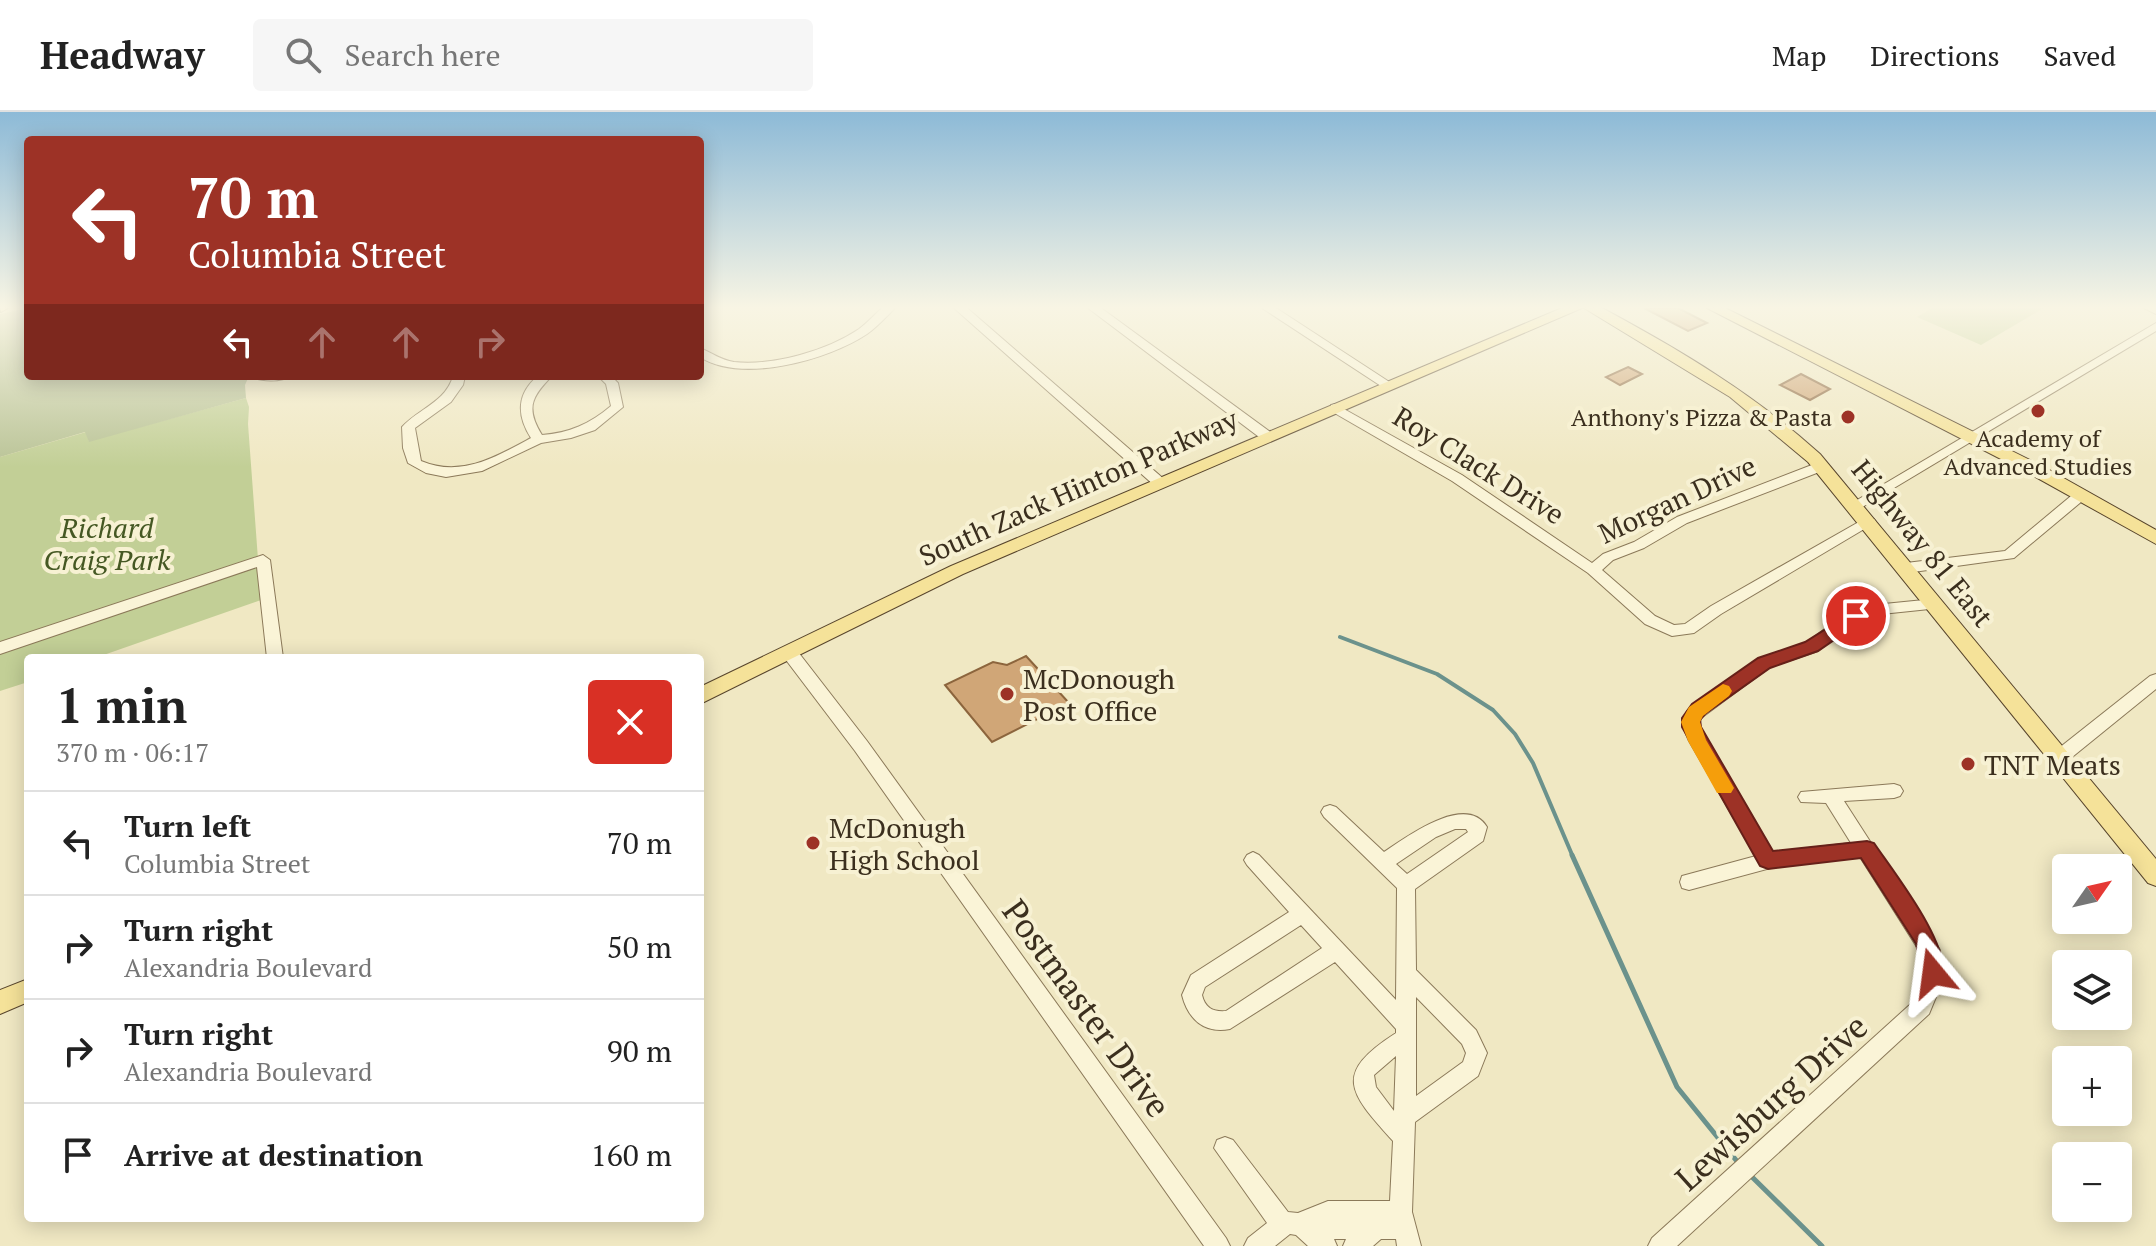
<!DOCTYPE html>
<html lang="en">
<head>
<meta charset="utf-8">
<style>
  body { margin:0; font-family:"PT Serif",serif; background:#f6f6f6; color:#222; height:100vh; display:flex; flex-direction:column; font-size:30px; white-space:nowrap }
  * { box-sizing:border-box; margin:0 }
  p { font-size:26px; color:#767676 }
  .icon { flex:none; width:44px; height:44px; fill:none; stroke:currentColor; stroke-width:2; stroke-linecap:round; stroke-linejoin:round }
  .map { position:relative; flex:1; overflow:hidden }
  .side { position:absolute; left:24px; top:542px; width:680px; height:568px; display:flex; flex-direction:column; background:#fff; border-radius:8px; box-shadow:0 4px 20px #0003 }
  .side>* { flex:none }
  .guide { position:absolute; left:24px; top:24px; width:680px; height:244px; border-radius:8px; box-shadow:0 4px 20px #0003; background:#9d3226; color:#fff; overflow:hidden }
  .needle { width:52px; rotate:56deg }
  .tools { position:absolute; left:2052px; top:742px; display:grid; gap:16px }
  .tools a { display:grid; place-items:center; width:80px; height:80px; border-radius:8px; background:#fff; box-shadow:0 4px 20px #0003; font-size:40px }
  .pin { position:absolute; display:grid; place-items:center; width:68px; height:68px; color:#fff; margin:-34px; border:4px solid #fff; border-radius:50%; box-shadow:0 2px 8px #0007 }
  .me { position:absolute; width:88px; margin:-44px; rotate:344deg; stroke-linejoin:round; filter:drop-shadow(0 0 6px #0008) }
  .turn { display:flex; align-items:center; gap:28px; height:168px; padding:0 32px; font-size:36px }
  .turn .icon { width:104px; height:104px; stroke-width:2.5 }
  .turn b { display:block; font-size:56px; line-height:68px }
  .lanes { display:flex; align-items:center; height:76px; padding:0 32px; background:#0003; justify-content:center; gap:40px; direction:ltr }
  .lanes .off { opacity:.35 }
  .round { display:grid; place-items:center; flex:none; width:84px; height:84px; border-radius:8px; background:#f6f6f6 }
  .headline { display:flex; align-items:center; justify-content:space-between; height:136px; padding:0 32px }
  h1 { font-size:48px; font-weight:600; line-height:60px }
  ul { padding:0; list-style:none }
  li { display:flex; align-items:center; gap:24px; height:104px; padding:0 32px; border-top:2px solid #e0e0e0 }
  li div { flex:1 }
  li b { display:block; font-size:30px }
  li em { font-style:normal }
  header { display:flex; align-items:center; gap:48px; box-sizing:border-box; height:112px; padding:0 40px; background:#fff; border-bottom:2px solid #e0e0e0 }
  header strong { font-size:38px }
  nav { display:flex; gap:44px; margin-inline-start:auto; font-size:28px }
  .search { width:560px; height:72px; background:#f6f6f6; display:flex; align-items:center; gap:20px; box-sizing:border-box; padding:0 28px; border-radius:8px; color:#767676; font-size:30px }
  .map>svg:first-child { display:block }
  .green { fill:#c2cf96 }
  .cemetery { fill:#b9c396 }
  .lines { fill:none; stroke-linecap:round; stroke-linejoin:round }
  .stream-far1 { stroke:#6b928c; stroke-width:4 }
  .stream { stroke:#6b928c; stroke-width:5 }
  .building { fill:#d0a677; stroke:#8c653d; stroke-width:2 }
  .minor-casing { stroke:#8b7959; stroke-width:2 }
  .major-casing { stroke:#59462d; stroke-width:2 }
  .minor { fill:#faf4d7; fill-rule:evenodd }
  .major { fill:#f5e299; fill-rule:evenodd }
  .route { fill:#9d3226; stroke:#662019; stroke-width:2 }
  .slow { fill:#f59e0b }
  .poi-dot { fill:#9d3226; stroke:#f7f1d3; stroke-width:3 }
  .labels { text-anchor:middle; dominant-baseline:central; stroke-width:8; stroke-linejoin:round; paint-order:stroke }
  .far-poi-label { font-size:24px; fill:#3b2f1e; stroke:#f7f1d3; text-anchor:end }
  .street-label { font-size:28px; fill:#3b2f1e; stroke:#f7f1d3 }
  .park-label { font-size:28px; font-style:italic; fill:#455823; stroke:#f7f1d3 }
  .poi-label { font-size:28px; fill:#3b2f1e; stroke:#f7f1d3; text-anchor:start }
  .near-street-label { font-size:34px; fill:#3b2f1e; stroke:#f7f1d3 }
</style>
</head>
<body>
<header>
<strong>Headway</strong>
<div class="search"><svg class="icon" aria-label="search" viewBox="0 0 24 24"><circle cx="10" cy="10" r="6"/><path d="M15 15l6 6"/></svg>Search here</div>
<nav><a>Map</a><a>Directions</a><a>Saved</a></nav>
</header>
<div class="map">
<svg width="2156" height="1134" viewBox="0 0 2156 1134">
  <rect width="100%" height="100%" fill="#f0e8c3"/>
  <path class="green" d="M1932,196H2044L1981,233L1917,205Z
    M246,286L249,295L248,312L261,488L95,546H28V570L0,579V345L86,320L89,329Z"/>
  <path class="cemetery" d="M28,196V264H249L245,273L246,286L89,330L85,320L0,345V202Z"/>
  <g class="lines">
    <path class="stream-far1" d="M1340,525L1437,562L1493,598L1515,622L1533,651L1573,745"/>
    <path class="stream" d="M1572,743L1677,975L1740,1053
      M1749,1062L1822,1134"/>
  </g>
  <path class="building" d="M1644,196H1678L1707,211L1688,219Z
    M1628,255L1642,262L1620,273L1606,265Z
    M1801,262L1830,277L1810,288L1780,273Z
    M1026,544L1069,591L992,630L945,573L993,550L1007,553Z"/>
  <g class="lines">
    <g class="minor-casing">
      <path id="minor" d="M882,196H895C886,205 877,215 867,222C828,248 742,272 700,245V236C712,241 721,248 734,250C774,254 826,239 859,217C867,211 874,203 882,196Z
        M954,196H967L1165,368V374H1155Z
        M1088,196H1101L1273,322V328H1263Z
        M1262,196H1276L1394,273L1392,276H1384Z
        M2144,196H2156V202Z
        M2156,211V219L1859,397H1849L1847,394Z
        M251,264H291C282,270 260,270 251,264Z
        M453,264H465L463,273L451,290L415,316L421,349C461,366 496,345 531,326C516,303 517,281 538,264H552C532,284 525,296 542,323C569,321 590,312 611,294L606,272L598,264H611L618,271L623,295L595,318L571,326L541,331L482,359L446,365L426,361L408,351L403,336L402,315C418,297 446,290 453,264Z
        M1335,292L1462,363L1592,451L1603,442L1634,430L1677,405L1817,351H1827V357L1687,411L1644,436L1613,448L1602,458L1655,504L1674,513L1685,512L1711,494L1864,407H1874L1876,410L1721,502L1694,521L1672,524L1645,512L1588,461L1452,369L1331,299V293Z
        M2082,378L2089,382L2087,385L2014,446L1906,461L1899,456L1906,451L2005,439L2077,379Z
        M263,443L270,448L283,546H267L257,455L0,542V530Z
        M1934,487L1942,492L1939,496L1872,503L1844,518L1818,539L1770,555L1701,606L1699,615L1705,627L1773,740L1851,731L1826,691L1801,690L1798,685L1801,680L1894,672L1900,674L1903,679L1900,684L1894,686L1844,689L1940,838L1943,868L1929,902L1677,1134H1648L1652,1126L1914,889L1923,868L1920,840L1860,745L1782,753L1689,778L1682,776L1680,770L1682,764L1756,744L1689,629C1684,618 1681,610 1687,599L1758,547L1806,531L1834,510L1864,494Z
        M789,534L795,536L867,629L1226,1126L1230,1134H1204L855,639L783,544L781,540L783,536Z
        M2156,562V577L2066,650H2054L2052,645L2054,640L2150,564Z
        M1330,693L1336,695L1384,740C1405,726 1466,680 1487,715L1483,729L1415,777L1416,858L1476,918L1487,941L1478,964L1415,1010L1412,1100L1421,1134H1397L1396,1127H1381L1373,1134H1343L1346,1127H1334L1337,1134H1308L1296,1123L1290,1122L1275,1134H1244L1248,1126L1267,1111L1214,1036L1217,1028L1225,1025L1233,1028L1288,1100L1298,1101L1328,1089H1390L1393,1029C1349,980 1332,962 1396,921V917L1335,850L1230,917C1204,922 1188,907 1182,883L1191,863L1289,800L1247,753L1244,748L1247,743L1253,740L1259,743L1396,888L1397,776L1324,705L1321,700L1324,695ZM1455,717H1466L1468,720L1407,762L1396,752L1436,725ZM1301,813L1322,836L1226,899C1213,900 1205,896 1202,883L1205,875ZM1416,885L1462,932L1466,941L1463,950L1416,984ZM1396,944L1394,999L1376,975L1374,963Z"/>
    </g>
    <g class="major-casing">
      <path id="major" d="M0,196H8L1,200Z
        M1562,196H1582L963,462L700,592V575L951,454Z
        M1584,196H1602C1680,238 1754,282 1820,342L2156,747V774L2148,771L1808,350L1730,285Z
        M1707,196H1725L2044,355L2156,418V432L2032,363Z
        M28,867V890L0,902V878Z"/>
    </g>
    <use href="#minor" class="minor"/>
    <use href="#major" class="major"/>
  </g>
  <linearGradient id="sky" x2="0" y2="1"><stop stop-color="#8dbad7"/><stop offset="0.55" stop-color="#f8f5e4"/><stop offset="1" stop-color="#f8f5e4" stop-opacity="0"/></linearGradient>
  <rect width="2156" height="355" fill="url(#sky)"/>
  <path class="route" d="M1856,498L1863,500L1865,504L1863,508L1818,539L1770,556L1705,602L1700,608L1701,615L1773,739L1867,729L1874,731C1892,758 1955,837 1941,868L1933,871L1925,868L1916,832L1861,746L1768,757L1760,754L1682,615V606L1692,592L1758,546L1805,530Z"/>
  <path class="slow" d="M1723,572L1729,574L1732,579L1729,584L1703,604L1700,610L1706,628L1734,676L1731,681H1717L1688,629L1681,610L1689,595Z"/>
  <g class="poi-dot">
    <circle cx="2038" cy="299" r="8"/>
    <circle cx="1848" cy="305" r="8"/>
    <circle cx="1007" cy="582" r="8"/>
    <circle cx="1968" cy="652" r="8"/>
    <circle cx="813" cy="731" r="8"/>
  </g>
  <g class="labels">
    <g class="far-poi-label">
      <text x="1832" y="305">Anthony's Pizza &amp; Pasta</text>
      <text x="2038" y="326" text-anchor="middle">Academy of<tspan x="2038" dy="28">Advanced Studies</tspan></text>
    </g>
    <g class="street-label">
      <text transform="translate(1479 353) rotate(32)">Roy Clack Drive</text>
      <text transform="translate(1078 375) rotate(-24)">South Zack Hinton Parkway</text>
      <text transform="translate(1677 387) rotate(-25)">Morgan Drive</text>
      <text transform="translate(1923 431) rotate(51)">Highway 81 East</text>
    </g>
    <g class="park-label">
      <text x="107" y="415">Richard<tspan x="107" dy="32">Craig Park</tspan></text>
    </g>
    <g class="poi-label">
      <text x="1023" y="566">McDonough<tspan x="1023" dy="32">Post Office</tspan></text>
      <text x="1984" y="652">TNT Meats</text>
      <text x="829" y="715">McDonugh<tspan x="829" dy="32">High School</tspan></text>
    </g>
    <g class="near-street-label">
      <text transform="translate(1087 896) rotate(54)">Postmaster Drive</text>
      <text transform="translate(1771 990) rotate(-42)">Lewisburg Drive</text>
    </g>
  </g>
</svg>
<div class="tools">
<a><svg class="needle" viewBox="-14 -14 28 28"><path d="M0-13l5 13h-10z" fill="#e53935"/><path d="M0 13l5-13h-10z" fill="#767676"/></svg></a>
<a><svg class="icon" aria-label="layers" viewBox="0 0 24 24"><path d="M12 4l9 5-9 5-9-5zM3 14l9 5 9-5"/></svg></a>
<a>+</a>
<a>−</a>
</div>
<div class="pin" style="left:1856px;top:504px;background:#d93025"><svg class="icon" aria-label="arrive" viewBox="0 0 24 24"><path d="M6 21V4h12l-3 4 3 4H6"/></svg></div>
<svg class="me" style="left:1933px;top:861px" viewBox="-20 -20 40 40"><path d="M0-17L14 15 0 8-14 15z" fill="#9d3226" stroke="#fff" stroke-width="4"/></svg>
<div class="guide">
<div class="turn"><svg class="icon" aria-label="left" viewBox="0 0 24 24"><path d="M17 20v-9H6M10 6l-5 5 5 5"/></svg><div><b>70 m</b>Columbia Street</div></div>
<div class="lanes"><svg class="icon" aria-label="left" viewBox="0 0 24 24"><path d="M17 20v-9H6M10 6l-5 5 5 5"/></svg><svg class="icon off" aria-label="ahead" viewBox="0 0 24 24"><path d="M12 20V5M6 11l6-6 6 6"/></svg><svg class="icon off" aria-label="ahead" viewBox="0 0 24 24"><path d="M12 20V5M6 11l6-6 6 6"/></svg><svg class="icon off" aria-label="right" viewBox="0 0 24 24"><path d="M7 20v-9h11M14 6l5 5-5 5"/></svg></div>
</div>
<section class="side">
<div class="headline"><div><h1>1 min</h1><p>370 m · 06:17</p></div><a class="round" style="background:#d93025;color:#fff"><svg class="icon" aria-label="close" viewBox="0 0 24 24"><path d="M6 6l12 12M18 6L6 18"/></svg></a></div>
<ul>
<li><svg class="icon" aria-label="left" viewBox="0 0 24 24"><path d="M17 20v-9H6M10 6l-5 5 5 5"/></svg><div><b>Turn left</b><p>Columbia Street</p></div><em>70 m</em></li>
<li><svg class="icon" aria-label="right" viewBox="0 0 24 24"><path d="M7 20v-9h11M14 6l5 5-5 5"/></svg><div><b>Turn right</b><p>Alexandria Boulevard</p></div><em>50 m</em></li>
<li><svg class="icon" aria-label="right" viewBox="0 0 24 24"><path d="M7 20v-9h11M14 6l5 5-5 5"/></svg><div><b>Turn right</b><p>Alexandria Boulevard</p></div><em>90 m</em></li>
<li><svg class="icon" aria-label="arrive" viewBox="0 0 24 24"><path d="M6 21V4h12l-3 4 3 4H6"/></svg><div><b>Arrive at destination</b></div><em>160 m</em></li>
</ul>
</section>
</div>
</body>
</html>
